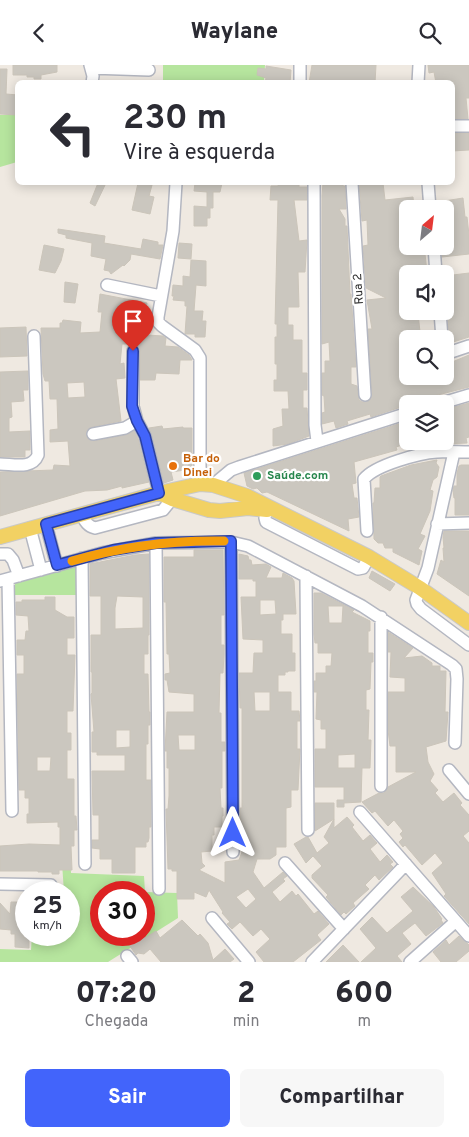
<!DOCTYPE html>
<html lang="pt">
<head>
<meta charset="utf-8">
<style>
  body { margin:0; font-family:Overpass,sans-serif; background:#f7f7f7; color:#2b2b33; height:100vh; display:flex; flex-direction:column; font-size:19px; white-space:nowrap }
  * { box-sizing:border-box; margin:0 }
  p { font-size:16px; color:#7c7c81 }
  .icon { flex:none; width:28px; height:28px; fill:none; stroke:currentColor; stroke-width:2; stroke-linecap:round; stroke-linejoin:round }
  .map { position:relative; height:897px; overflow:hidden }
  .sheet { display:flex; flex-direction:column; background:#fff; flex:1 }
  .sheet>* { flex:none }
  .banner { position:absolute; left:15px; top:15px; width:440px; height:105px; border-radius:8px; box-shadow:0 2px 12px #0003; background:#fff; color:#2b2b33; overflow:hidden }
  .needle { width:32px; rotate:28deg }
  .controls { position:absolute; left:399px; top:135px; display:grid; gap:10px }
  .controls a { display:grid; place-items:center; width:55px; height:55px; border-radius:8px; background:#fff; box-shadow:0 2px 12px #0003; font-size:25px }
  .speed { position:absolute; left:15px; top:816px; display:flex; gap:10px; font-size:25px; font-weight:700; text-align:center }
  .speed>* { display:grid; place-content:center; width:65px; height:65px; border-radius:50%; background:#fff; box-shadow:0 2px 12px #0003; line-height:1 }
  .speed small { font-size:12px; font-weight:400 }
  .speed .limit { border:8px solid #d22; background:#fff; color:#111 }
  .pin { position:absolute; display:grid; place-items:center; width:42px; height:42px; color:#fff; margin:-51px -21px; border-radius:50% 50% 50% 0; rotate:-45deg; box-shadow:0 0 5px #0007 }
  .pin .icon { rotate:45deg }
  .me { position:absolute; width:55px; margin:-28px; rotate:0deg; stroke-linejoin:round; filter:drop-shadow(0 0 4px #0008) }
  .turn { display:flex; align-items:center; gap:18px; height:105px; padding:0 25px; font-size:22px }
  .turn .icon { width:65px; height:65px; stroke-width:2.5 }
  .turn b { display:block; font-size:35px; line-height:42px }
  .eta { display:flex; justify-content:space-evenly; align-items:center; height:85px; text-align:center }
  .eta b { font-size:30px; font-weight:800; line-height:35px }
  .action { display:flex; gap:10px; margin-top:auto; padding:10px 25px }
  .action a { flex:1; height:58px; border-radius:8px; background:#4264fb; color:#fff; font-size:20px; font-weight:800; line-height:58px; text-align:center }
  .action a+a { background:#f7f7f7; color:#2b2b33 }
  header { display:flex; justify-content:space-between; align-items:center; height:65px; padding:0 25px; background:#fff; font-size:22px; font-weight:800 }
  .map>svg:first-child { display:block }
  .green { fill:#b6e59e; fill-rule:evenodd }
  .building { fill:#cbc7bf; stroke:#cbc5ba; fill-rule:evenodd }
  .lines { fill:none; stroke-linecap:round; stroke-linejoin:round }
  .minor-casing { stroke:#b4b7c1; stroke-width:14 }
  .major-casing { stroke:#c9c9c9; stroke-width:16 }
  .minor { stroke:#fff; stroke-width:11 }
  .major { stroke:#f2d163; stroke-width:14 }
  .route-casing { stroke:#2b41a3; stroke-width:12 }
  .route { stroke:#4264fb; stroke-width:9 }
  .slow { stroke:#f59e0b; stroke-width:9 }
  .food-dot { fill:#e8710a; stroke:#fff; stroke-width:2 }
  .leisure-dot { fill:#2e9e5b; stroke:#fff; stroke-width:2 }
  .labels { text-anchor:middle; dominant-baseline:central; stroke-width:4.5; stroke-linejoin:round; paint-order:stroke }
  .street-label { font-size:12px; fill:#2e2e2e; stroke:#fff }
  .food-label { font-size:12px; font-weight:bold; fill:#c56008; stroke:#fff; text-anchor:start }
  .leisure-label { font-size:12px; font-weight:bold; fill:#27864d; stroke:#fff; text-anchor:start }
</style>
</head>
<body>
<header><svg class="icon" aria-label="back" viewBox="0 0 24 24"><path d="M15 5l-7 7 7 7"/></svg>Waylane<svg class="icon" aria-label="search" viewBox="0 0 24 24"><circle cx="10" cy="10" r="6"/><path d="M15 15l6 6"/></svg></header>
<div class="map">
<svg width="469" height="897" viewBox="0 0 469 897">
  <rect width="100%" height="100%" fill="#efe9e1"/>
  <path class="green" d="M163,0H265L264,17L163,18Z
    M0,50H18L17,97L0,102Z
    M77,500L81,530H15V517Z
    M61,784H70L71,808L144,811L145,827L177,828L178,853L108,897H0V884L31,885L32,870H69V828L64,827ZM101,828H144V870H101Z"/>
  <path class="building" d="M13,0H57V7L41,10V14H34V12H27V10H13Z
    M312,0H376L375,18H309Z
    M428,0H469V33H466L468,54H452V18H436L434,7L429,8Z
    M266,1L291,5L290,18H265L266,13L257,10L258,3L266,4Z
    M0,4H7L6,29L18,30L17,50L0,49Z
    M452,68H469V85L452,86Z
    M98,118H106L95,141L90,138Z
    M138,118H145V119L152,120L149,131L154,132L150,149L132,145Z
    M195,118H222L220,127H213V143H210V153H207V161H194V141L207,142V127L194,126Z
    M279,118H299V122H307V135H294L299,176L307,175L305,207H298L299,242H288V260H293V275H302V308H307V325H303V343H307L309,371L288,379L273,381V364L283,361L282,344H289L288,326H274V315H277V299H275V272H277V259H275L278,135H270L271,121H278Z
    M323,118H343V121H345L346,144H339L345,154V161H347L350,229H351L356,302H351V319L357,321L359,335L362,337L369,336L372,330L368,264H372L367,235L386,233L366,223L363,181L368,180L367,155L362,156L359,118H383L385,135L413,132L414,143L408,144V159L399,160V173L408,172V181H427V189H425L427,207L406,210L408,215V246H413V248H418L420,267L429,266L430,274H401L404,311H445V300L469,290V322L418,335L419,336L371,352L370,349L347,356L348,359L336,363L334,356L322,359V348L325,347L324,331L322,330V308H325V296H330L329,277L322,279V131Z
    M463,133L465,152H467L469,170V189L442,192V181H445V144H439L438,137Z
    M58,164L105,171L104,178L141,184L143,174L158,177V180H163L160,194L131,189L130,195L124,201L123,200L111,209L109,206L104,205L106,194L91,191L92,178L66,173V170L58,168Z
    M179,178L192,179L191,194L178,193Z
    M44,180L64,184L61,196L55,208L39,205Z
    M191,195L206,196V221L196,220L194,246H203L202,256H206L205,272H195V269H185L187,241H185V236L173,235L174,231H172L173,220L183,221V211L190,212Z
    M469,208V272L450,278L447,245L445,237V211Z
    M65,217L78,219L75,238L64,237Z
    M100,229L147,238L145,250L150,251L147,270L163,271L166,273L165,281L178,282L189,290L192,295H180L179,309L156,308L155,315H140V283L133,279H122L120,299L124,298L125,313L116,314L121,356L92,362L86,366L87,373L94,376L126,370L134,366L138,374L149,417L122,423V421L107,425L85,426L0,451V407L53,405L54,400L70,401L68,376L50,377V365L58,364L57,334H50L49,316H45L43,309L41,263H60V258H62L63,255L81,257L80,268L100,267L102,247H98ZM84,317L85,332L68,333L67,318Z
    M26,262L27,291L0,292V263Z
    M28,306V325H23L24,336L11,337L12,352L9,353V367L30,366V385H25V392H0V307Z
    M469,338V372L466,373L467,378L445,379V361L446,358H450L447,344Z
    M408,356V378L396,382L397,385L354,397L356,418L352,419L354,433H357L359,452L348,454L349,466L267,427L262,428L257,423L253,424L247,421L244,408Z
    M162,361L163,364L183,362V363H192V407L185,408V405L171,407L173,415L164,418L149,363Z
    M437,395L436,398L439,402L437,412L433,415L430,425L433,426L430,446L420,469L425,471L418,484L422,486L419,500L393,487V483H385L383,478H378L374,474L373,438H374L375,423H380V412L381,411L411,400Z
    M461,400H469V450H455V433H454L453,425L454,421H457V408L459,401Z
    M444,466H469V531L437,509L441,495L444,497L443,483H444L443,472Z
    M194,485H223L224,550H221V580H224V589L223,608H220L219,648H221V677H225V686H222V723H220L221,743H223V751H222V762H214V770H212V786L201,787L202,798L205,801L199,805L225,818V797L239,795L242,787L240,743H242V643H240L239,608H253L254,588H263V575L243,574L241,532H256V516H253V514H239V489L248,491L249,495H251L252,500L266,499L271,502L266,513H282L283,508L292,513L294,516L296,549H283V555H281V569H292V588H295V606H288V607H285V610H278V627H291V646H299L300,656H297V684H300L298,725H291V742L286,743V782H276V790L270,794H257L253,807L264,823L283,807L287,811L283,814L285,816L272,827L280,837L292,826L296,831L298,829L314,849L318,846L329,859L317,870L321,875L293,897H264L256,887L270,874L261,864L253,871L240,857L232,864L227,859L230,857L222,848L223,847L209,825L206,832L194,827V834H177V806H172V804H168L166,744H168L169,731V703H167V686H165L167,647H194V629L169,627L167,615H165V609L170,608L169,589H167L166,537H164V492H194ZM260,535H275L276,549L260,550ZM254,627H270V646H255ZM178,670H195V685H179ZM248,824L256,834L246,843L236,832Z
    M149,489V570H148V589H144V609H148L149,647H150V660H148V679H146V715H151V762H149V773L148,777H146V782H135V808H112V794H100V784L92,783V775H99V750H93L92,706H125V690H97V687H92V667H94L91,629L92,628V607H91V570H101V531H90V499L135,490ZM117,531L143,532V563L115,564V543ZM116,665H130V682L116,683Z
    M372,506L395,519L390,526L369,513Z
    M314,528H321L354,545L352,547L370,556V566H368V588H373V597H371L370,624L366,625V645H369L368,675H371L370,703H362L361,737L344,738V742H337V735H344V722H315V684H326V664H321V655L316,654L317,627H314V616H316V608H326V601H331L332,588H318V578H315L314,569ZM328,541H343L342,558H329ZM355,689V703H338V690Z
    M45,532H55V545L67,552H74V573H67V590H75L73,646H67V668H71V685H67V714H74V751H76L77,765H74V781H71L72,805H59V809H52V807H38V806H0V781L29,779L60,780V762H58V757L27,758V749H29V733H25V725H19L17,609H24V590H17V575H25L26,566H29L28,551L16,550V537H22V535H45ZM37,692H51L50,706H37Z
    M388,567L413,583L404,593L422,591L432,598V601H440V606H446L445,647H448L446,676L426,682L428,697L434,709L430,716L438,725L435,728L443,737L454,728L462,738L460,740L469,750V766L463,771L469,778V859L444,831L446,829L432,808L443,798L435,788L422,800L405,780L403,782L399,777L403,773L400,769L403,766L394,755L388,761L375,746L372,748L362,737L379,728H384L388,722L416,707H396V681H390L388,665V627H405V613L390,612L391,587H388Z
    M315,738H334V763L347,752L354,760L352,762L363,776L370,770L377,778L370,784L380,797L387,790L393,797L390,799L393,802L379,815L375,810L365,820L369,824L353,838L355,841L346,849L344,847L341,850L326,832L328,830L312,813V810L322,801L313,791L306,798L294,779L306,772H308L317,788L329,778L324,772L334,754L315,766Z
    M413,822L434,842L442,854L441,855L443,858L426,871L415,858L402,868L411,879L397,891L402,897H361L376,883L360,864L372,852L387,868L413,846L401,832Z
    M11,837H25L26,840V870H29V883L15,882V869H11V865L0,864V838L10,849Z
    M182,855L198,871L200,869L208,878L213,895L225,884L234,894L230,897H161L150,884L144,889L138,888L136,890L128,878V870H145V873L156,866L160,873Z
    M459,871L469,880V886L456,897H441L433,887L446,875L449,880Z
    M343,880L359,897H326Z"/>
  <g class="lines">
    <g class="minor-casing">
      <path id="minor" d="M90,0L93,11L92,18
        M91,3L149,5
        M300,18V0
        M418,18L419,0
        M452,61H469
        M176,118L173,166L158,252V257L162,261L195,285L200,293V419
        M314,118L315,360L317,376
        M352,118L365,330
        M428,118L430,144
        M434,181L436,209
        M107,220L161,231
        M440,246L442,274
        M133,286V341L137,356L145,371L159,428
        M445,289L469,281
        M439,339L469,330
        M93,369L125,363L137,356
        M454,387L428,503L416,535L417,539L421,544L469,580
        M0,399C13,399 32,405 38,390L34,271
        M213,420L231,405L239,402L408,348
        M266,445L265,453L266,457L358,504L363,503L369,492
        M81,449C85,456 87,461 95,463L163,445L172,434
        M46,459L57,501
        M437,459L469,458
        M30,463L41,505
        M367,466L364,414C375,400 420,388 437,387C448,386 458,387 469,387
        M231,477L233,787
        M156,478L159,824
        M0,489H8L13,495L19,511
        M82,493L85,799
        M306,511L308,765
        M8,514L12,746
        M0,516L102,488L156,478L231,477L248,481L362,541L452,600L456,604L457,614L455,678
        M449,705L469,729
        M381,721V552
        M360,747L469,871
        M285,798L344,864
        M0,819L51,820
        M212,853L249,897
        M127,891L132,897
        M312,897L406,799
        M410,897L455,857"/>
    </g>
    <g class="major-casing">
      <path id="major" d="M159,428L172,434L209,445L220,446L248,443L267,445
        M0,472L159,428L200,419L213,420L247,431L369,492L420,523L469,558"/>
    </g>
    <use href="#minor" class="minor"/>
    <use href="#major" class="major"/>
  </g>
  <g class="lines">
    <g class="route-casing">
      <path id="route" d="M133,286L132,341L137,356L145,371L159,428L46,459L57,500L113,485L156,478L231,476L233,768"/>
    </g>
    <use href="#route" class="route"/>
    <path class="slow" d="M72,496C123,481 171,475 224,476"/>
  </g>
  <circle class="food-dot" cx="173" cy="401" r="5"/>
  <circle class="leisure-dot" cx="257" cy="411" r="5"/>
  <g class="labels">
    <g class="street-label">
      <text transform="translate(359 224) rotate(-94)">Rua 2</text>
    </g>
    <g class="food-label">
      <text x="183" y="394">Bar do<tspan x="183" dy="14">Dinei</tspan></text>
    </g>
    <g class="leisure-label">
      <text x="267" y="411">Saúde.com</text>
    </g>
  </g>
</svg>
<div class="controls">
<a><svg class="needle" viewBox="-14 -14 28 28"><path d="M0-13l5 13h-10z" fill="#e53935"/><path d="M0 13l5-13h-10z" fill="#7c7c81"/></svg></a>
<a><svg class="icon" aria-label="sound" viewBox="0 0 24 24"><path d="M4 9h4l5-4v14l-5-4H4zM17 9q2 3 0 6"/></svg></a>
<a><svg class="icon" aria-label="search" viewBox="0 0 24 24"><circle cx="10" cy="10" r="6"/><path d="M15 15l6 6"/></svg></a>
<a><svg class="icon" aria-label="layers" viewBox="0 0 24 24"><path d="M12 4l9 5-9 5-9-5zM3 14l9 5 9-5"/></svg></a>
</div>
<div class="speed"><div>25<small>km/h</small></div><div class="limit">30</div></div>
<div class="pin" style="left:133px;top:286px;background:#d93025"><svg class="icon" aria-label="arrive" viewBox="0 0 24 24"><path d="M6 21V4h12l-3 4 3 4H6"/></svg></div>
<svg class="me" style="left:233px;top:768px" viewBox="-20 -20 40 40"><path d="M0-17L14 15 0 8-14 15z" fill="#4264fb" stroke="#fff" stroke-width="4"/></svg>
<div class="banner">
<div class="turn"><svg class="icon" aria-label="left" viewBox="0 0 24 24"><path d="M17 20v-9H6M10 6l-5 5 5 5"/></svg><div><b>230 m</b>Vire à esquerda</div></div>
</div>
</div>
<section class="sheet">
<div class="eta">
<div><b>07:20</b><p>Chegada</p></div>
<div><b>2</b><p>min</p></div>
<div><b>600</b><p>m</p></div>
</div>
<div class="action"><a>Sair</a><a>Compartilhar</a></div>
</section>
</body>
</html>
